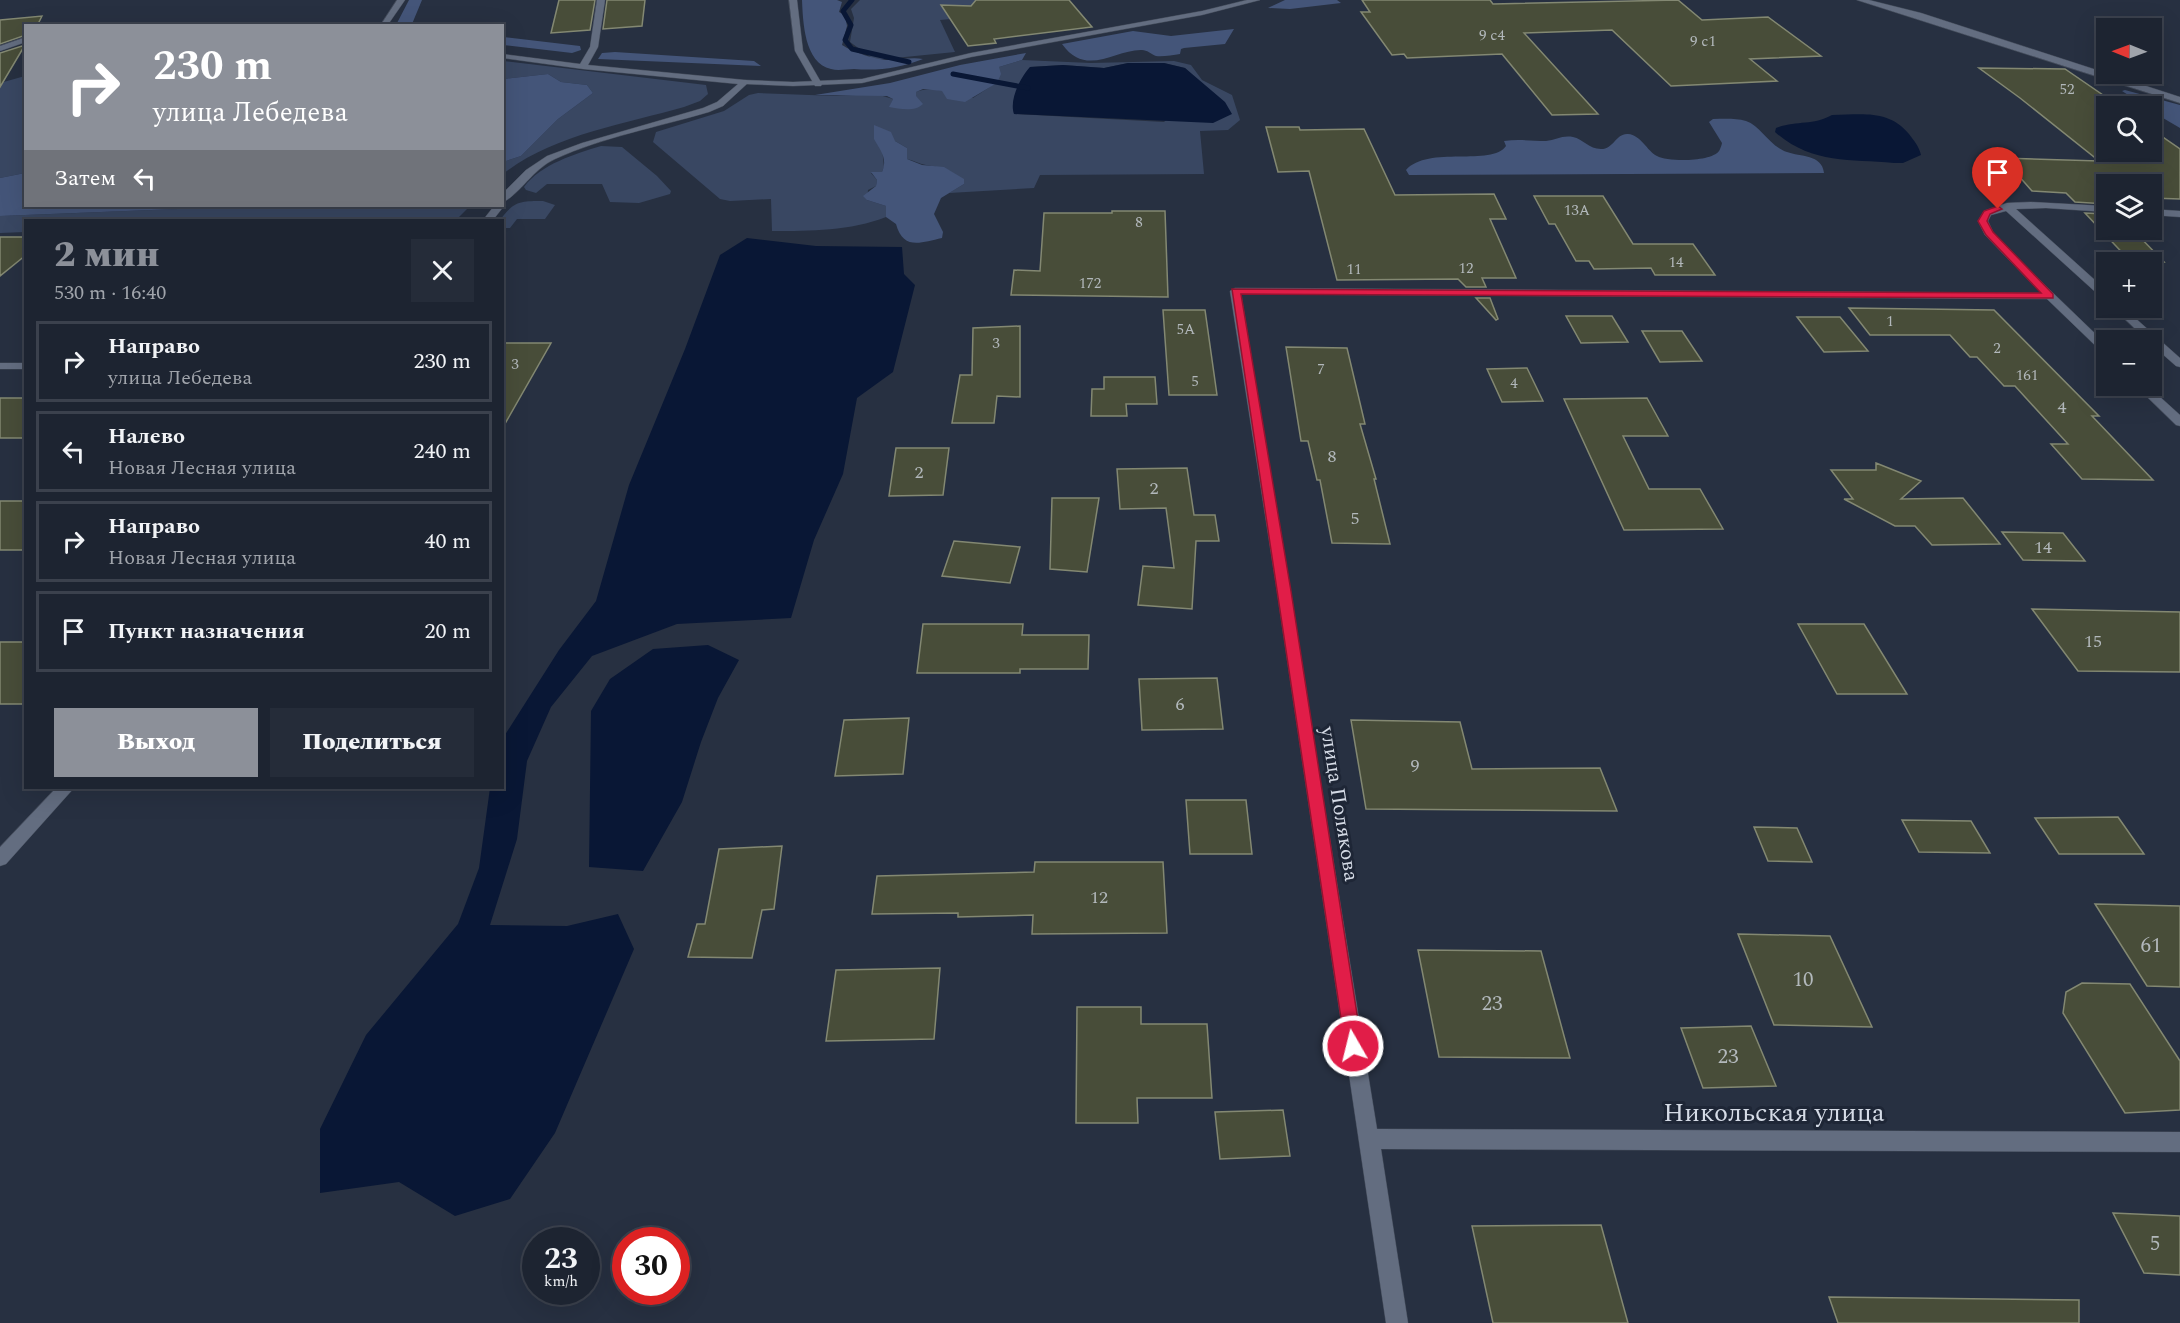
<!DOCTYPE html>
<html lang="ru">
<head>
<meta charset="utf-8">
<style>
  body { margin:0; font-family:Spectral,serif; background:#252c39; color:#f1f3f6; height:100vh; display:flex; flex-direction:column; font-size:22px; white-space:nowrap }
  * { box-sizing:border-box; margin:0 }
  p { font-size:20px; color:#a0a4ab }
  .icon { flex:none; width:33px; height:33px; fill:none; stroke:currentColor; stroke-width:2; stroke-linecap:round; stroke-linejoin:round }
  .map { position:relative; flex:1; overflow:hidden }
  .side { position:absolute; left:24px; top:219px; width:480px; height:570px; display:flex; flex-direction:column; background:#1d2431; border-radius:0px; box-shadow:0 6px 24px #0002,0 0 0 2px #3b414d }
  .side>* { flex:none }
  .banner { position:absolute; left:24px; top:24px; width:480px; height:183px; border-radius:0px; box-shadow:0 6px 24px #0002,0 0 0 2px #3b414d; background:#8c9099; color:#fff; overflow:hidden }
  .needle { width:39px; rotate:271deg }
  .buttons { position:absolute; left:2096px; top:18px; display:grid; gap:12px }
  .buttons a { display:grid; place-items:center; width:66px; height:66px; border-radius:0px; background:#1d2431; box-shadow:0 6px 24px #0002,0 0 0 2px #3b414d; font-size:30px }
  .speed { position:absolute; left:522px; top:1227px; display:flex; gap:12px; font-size:30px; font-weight:700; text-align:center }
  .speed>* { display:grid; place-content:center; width:78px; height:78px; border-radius:50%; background:#1d2431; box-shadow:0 6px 24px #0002,0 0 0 2px #3b414d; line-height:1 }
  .speed small { font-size:15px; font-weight:400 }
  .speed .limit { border:9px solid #d22; background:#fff; color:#111 }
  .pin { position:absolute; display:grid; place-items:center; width:51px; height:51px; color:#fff; margin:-62px -26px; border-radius:50% 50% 50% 0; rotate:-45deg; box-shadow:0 0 6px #0007 }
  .pin .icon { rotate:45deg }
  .me { position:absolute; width:66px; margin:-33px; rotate:352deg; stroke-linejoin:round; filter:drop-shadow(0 0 4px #0008) }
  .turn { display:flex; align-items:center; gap:21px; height:126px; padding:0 30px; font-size:27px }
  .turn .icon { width:78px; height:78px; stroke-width:2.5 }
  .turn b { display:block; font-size:42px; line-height:51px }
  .then { display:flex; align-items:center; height:57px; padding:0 30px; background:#0003; gap:12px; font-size:22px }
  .round { display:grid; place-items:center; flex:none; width:63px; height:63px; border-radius:0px; background:#252c39 }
  .summary { display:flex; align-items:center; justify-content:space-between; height:102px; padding:0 30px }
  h1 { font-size:36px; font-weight:800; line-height:45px; color:#8c9099 }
  .action { display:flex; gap:12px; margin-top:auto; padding:12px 30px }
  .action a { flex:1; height:69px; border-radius:0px; background:#8c9099; color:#fff; font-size:24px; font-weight:800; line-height:69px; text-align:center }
  .action a+a { background:#252c39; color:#f1f3f6 }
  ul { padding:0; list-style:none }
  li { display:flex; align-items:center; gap:18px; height:81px; margin:0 12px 9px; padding:0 18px; border:3px solid #3b414d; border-radius:0px }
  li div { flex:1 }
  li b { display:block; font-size:22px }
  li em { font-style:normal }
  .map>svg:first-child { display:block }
  .green { fill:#394762; fill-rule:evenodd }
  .forest { fill:#445579 }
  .water { fill:#091735 }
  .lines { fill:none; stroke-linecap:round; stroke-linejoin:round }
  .stream { stroke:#091735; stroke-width:5 }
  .building { fill:#484d39; stroke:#838872; stroke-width:1.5 }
  .minor-casing { stroke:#434b59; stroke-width:1 }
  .tertiary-casing { stroke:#434b59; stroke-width:1 }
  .minor { fill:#636d80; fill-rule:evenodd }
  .tertiary { fill:#636d80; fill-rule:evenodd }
  .route { fill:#e11d48; stroke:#92132f; stroke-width:1.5 }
  .labels { text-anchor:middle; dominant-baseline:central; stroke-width:6; stroke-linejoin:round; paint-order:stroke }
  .far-number-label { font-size:15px; fill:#b2b8bb }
  .number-label { font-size:18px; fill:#b2b8bb }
  .street-label { font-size:21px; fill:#d5dbe6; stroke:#1e2636 }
  .near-number-label { font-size:21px; fill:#b2b8bb }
  .near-street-label { font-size:26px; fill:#d5dbe6; stroke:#1e2636 }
</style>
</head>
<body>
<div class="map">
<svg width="2180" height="1323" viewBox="0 0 2180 1323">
  <rect width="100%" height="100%" fill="#273041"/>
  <path class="green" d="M860,0H1019L1005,14L940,20L955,52L875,60L850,42L854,18L851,9Z
    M1022,60L1091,63L1174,61L1191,65L1202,80L1232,95L1240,120L1228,130L1200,131L1204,174L1040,175L1034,188L949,193L964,184C954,169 942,168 926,165C919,164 913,160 907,159V148L895,141L877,144L882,148L884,167L882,172L871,173L877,180L876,186L868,190L867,200L886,206V217C851,231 810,231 772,231L771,199L730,201L720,199L653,142L656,132L724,111L749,95L758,93L836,96L876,94L893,99L890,106L916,96L915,92C934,85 954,94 973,98L996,83L999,67ZM1128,63H1164L1185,68L1203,85L1164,122L1014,114L1030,67L1063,65L1104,68Z
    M503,61L706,85L708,94L700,101L684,107C625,124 552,135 503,174V162L521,156L558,119L593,93L587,85L561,82L548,74L503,79Z
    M25,76V173L0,178V83Z
    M601,146L622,147L657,176L671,191L670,194L639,203L610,202L602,184H547L536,193L526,190L524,187C541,164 575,154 601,146Z
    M543,201L555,205L545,219H517L510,228H503L502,220H500C514,201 520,201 543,201Z
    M253,206H470L457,219L26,220L25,232L0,233V216Z"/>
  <path class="forest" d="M409,0H422L412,24L418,25H396Z
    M802,0H837L842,2L839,12L845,15L847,26L842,45C853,52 876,60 889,60C901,60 911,57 923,59C900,68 879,71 854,69C847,69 838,71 831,69C804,63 803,21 802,0Z
    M1285,0H1337L1341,3L1290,9L1268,8Z
    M1234,29L1225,44L1184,48L1181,49L1180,54C1173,55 1162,57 1156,56C1151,54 1147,50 1142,50C1116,49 1086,78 1062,44L1133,31L1171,36Z
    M503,37L580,46L581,50L572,53L503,45Z
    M615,52L754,61L761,66L598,59L602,53Z
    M1026,53L1022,60L999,67L1001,74L997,83L965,102L947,99L942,91L923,89L916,92V96L923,104C915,112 900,109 889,107L893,99L887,96L815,95L890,83L960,65Z
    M548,74L561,82L587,85L593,93L558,119L521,156L503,162V79Z
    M2125,90L2180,105V128L2151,111V106H2145L2122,91Z
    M1713,119C1724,119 1735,118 1746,121C1761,126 1769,146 1787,152C1800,157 1822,154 1824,173L1409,175L1406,170C1428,145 1492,167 1506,146L1504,141C1519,139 1532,141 1546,141C1556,140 1562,135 1573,137C1583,139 1589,149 1601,149C1614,149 1616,133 1628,134C1641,135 1647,151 1657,156C1668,162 1711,162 1719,151C1720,150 1722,144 1722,143L1709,122Z
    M874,125L891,132L895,141L907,148V159L922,165L944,167L964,179V184L941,198L934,214L943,232L942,238C920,243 903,250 896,224L886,217V206L867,200L863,196L876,186L877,180L871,172H882C888,158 880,150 874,139Z
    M25,173L26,206H253L0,216V178Z"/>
  <path class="water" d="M1128,63H1164L1185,68L1225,102L1232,114L1213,123L1014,114C1009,100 1020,78 1030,67L1063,65L1104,68Z
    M1832,115C1862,115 1888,109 1909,134C1914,141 1919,146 1921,155L1903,163H1894C1849,159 1811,164 1775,132L1776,128C1797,120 1812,126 1832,115Z
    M747,238L816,246L902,247L904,274L915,285L893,372L857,398L843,474L814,540L791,618L677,624L592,656L551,707L527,761L517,839L490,925L567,926L618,914L634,949L555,1133L510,1199L455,1216L399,1182L320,1193V1129L366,1035L458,924L479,868L490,788H502L503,738L559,650L596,601L629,485L685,349L720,255Z
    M708,645L739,660L718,698L701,742L682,802L643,871L589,867L591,711L610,679L653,649Z"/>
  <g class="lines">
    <path class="stream" d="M852,0L843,11L851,25L845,40L852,49L909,62
      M953,74L1028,88"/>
  </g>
  <path class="building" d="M559,0H595L590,30L551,33Z
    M607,0H645L642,26L603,29Z
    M976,0H1069L1092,27L994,39L996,43L968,46L941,5L971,6Z
    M1362,0H1490L1493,4L1678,0L1702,20L1768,17L1821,56L1750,59L1777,81L1671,86L1612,30L1524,33L1598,114L1552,115L1502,54L1407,58L1404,54L1392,55L1361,12H1370Z
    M42,16L37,26H26V35L0,44V20Z
    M25,45L0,87V53Z
    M1979,68L2065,69L2119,106H2106V152H2151V129L2180,149V199L2151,198V184H2106V198H2103L2106,204L2075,202L2066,193L2032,191L2003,158L2099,161L2020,98Z
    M1266,127H1299L1300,130L1364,129L1395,195L1494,194L1506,219H1490L1516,278H1482L1486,287H1466L1458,279L1337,280L1309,171L1278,172Z
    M1534,196H1603L1633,244H1693L1715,275H1655L1651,268L1594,269L1589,261H1576L1555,224H1549Z
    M1112,211H1165L1168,297L1011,295L1014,270L1040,271L1044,213H1112Z
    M2085,213L2106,214V230H2133L2164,262H2131Z
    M0,237H26V255L0,276Z
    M1476,298H1490L1498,319L1496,320Z
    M1849,308L1994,310L2099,416H2092L2153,480L2082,479L2051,444H2068L2015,386H2004L1977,357H1970L1950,335H1870Z
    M1163,310H1205L1217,395H1169Z
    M1566,316H1612L1628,342L1581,343Z
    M1797,317H1840L1868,351L1824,352Z
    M1020,326V397L997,396L994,423H952L960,375H972L973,328Z
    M1642,331H1682L1702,361L1660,362Z
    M502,343H551L502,429Z
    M1286,347L1347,348L1365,424H1360L1376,479H1374L1390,544L1332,543L1320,480H1317L1308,441H1301Z
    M1527,368L1543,401L1502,402L1487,369Z
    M1104,377H1155L1157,404H1126L1127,416H1091L1092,389H1104Z
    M0,398H26V438H0Z
    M1647,398L1668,436H1623L1649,489H1700L1723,529L1624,530L1564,399Z
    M896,448H949L943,495L889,496Z
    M1876,463L1921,481L1901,499L1963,498L2000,544L1932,545L1915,526H1895L1844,499H1853L1831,470H1876Z
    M1187,468L1194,515H1215L1219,541H1196L1192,609L1138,605L1143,566L1174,568L1166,508L1120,509L1117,469Z
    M1052,498H1099L1087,572L1050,569Z
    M0,501H26V550H0Z
    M2002,532L2063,533L2085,561L2023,560Z
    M954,541L1020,547L1010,583L942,576Z
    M2032,609L2180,612V672L2078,671Z
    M923,624H1023L1022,635H1089L1088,669H1020V673H917Z
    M1798,624H1864L1907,694H1837Z
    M0,642H26V704H0Z
    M1217,678L1223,729L1142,730L1139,679Z
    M909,718L903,774L835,776L844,720Z
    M1351,720L1460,722L1472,769L1600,768L1617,811L1366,809Z
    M1186,800H1246L1252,854H1190Z
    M2118,817L2144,854H2059L2035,818Z
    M1902,820L1971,821L1990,853L1919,852Z
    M1754,827L1797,828L1812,862L1768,861Z
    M782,846L774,909L762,910L752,958L688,957L697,924H705L719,849Z
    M1035,862H1163L1167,933L1032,934L1033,915L958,917V913L872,914L877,876L1034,872Z
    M2095,904L2180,906V987L2147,986Z
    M1738,934L1830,936L1872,1027L1774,1025Z
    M1418,950L1541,951L1570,1058L1439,1057Z
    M940,968L934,1039L826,1041L836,970Z
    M2082,983L2130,984L2180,1061V1110L2125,1113L2063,1013L2066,992Z
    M1077,1007H1141V1024H1207L1212,1098H1137L1138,1123H1076Z
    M1751,1026L1776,1086L1703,1088L1681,1028Z
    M1283,1110L1290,1156L1220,1159L1215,1112Z
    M2113,1213L2180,1216V1275L2144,1273Z
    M1601,1225L1628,1323H1493L1472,1226Z
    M1829,1297L2079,1300V1323H1838Z"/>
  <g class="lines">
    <g class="minor-casing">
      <path id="minor" d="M397,0H405L387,26H380Z
        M597,0H605L598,47L588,65L745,80L749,82L723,106L709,112C658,127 603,137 555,159C533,169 520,194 502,203V194L526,170L547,156L582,143L703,108L717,102L738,84L583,69L502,58V54L580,64L590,47Z
        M789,0H797L803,51L822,84L821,86H815L795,51Z
        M26,37V42L0,51V46Z
        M2031,202L2106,206V212L2046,208L2016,209L2106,290V299L2102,298L2006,211L1991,215L1988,221L1993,232L2022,263L2106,344V353L2102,352L2047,299L1241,294L1377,1129L2180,1132V1152L1381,1149L1408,1323H1386L1277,591L1230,291L1235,288L2041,293L1985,235L1978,221L1984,211L2007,203Z
        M502,204L504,206L493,220H483L494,206Z
        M2151,209L2180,211V217L2151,215Z
        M2113,308H2124L2180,358V367L2176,366L2151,344V340H2147Z
        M0,363H26V369H0Z
        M2136,386H2148L2180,415V426L2176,425Z
        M56,788H74L6,864L0,866V847Z"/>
    </g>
    <g class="tertiary-casing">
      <path id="tertiary" d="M1247,0H1260L1202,15L971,57L862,83L793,86L745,84L741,82L745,80L793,82L862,79L971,53L1202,11Z
        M1857,0H1869L1921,13L2180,97V103Z"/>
    </g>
    <use href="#minor" class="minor"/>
    <use href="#tertiary" class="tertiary"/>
  </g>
  <path class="route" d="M1998,206L2002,209L1990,214L1987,221L1993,232L2053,294V298L1241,294L1291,591L1362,1046L1359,1052L1353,1055L1346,1052L1232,289L2041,293L1986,235L1978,221L1984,211Z"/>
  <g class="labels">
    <g class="far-number-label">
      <text x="1492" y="35">9 c4</text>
      <text x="1703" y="41">9 c1</text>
      <text x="2067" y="89">52</text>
      <text x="1577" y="210">13А</text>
      <text x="1139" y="222">8</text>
      <text x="1676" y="262">14</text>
      <text x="1466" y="268">12</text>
      <text x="1354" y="269">11</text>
      <text x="1090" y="283">172</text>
      <text x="1890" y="321">1</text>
      <text x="1186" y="329">5А</text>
      <text x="996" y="343">3</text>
      <text x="1997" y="348">2</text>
      <text x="515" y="364">3</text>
      <text x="1321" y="369">7</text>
      <text x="2027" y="375">161</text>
      <text x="1195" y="381">5</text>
      <text x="1514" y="383">4</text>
    </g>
    <g class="number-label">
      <text x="2062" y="407">4</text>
      <text x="1332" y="456">8</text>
      <text x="919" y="472">2</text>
      <text x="1154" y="488">2</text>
      <text x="1355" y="518">5</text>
      <text x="2043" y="547">14</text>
      <text x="2093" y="641">15</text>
      <text x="1180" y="704">6</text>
      <text x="1415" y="765">9</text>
      <text x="1099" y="897">12</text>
    </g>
    <g class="street-label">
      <text transform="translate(1339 804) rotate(81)">улица Полякова</text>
    </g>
    <g class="near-number-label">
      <text x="2151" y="946">61</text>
      <text x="1803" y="980">10</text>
      <text x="1492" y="1004">23</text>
      <text x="1728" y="1057">23</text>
      <text x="2155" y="1244">5</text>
    </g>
    <g class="near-street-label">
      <text x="1774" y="1113">Никольская улица</text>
    </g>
  </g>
</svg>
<div class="buttons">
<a><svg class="needle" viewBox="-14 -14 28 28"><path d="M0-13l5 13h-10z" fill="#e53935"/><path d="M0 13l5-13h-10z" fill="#a0a4ab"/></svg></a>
<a><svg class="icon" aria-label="search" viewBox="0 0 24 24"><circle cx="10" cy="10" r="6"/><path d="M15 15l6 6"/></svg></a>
<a><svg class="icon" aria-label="layers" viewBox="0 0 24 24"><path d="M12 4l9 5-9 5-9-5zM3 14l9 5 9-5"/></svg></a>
<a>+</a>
<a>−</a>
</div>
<div class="speed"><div>23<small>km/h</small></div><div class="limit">30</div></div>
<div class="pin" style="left:1998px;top:209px;background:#d93025"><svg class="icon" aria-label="arrive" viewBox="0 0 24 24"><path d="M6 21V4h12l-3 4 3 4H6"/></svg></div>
<svg class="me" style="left:1353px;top:1046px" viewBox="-20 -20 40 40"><circle r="17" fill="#e11d48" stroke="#fff" stroke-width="3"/><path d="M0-11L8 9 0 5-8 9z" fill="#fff"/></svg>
<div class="banner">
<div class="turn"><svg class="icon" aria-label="right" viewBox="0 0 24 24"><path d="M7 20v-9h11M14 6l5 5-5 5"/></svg><div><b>230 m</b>улица Лебедева</div></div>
<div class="then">Затем<svg class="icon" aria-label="left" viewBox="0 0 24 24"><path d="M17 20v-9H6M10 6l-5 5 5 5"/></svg></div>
</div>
<section class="side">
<div class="summary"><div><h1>2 мин</h1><p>530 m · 16:40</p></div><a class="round"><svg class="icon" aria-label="close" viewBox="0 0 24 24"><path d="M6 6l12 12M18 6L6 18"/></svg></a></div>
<ul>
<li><svg class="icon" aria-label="right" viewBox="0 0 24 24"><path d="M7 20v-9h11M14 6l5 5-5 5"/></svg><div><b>Направо</b><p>улица Лебедева</p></div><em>230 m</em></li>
<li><svg class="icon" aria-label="left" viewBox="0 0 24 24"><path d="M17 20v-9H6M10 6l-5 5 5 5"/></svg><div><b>Налево</b><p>Новая Лесная улица</p></div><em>240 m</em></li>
<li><svg class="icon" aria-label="right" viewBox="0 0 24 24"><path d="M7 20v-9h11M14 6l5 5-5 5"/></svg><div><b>Направо</b><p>Новая Лесная улица</p></div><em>40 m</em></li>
<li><svg class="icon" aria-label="arrive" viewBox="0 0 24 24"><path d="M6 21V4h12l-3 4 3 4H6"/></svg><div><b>Пункт назначения</b></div><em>20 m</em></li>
</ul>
<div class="action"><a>Выход</a><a>Поделиться</a></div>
</section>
</div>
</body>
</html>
